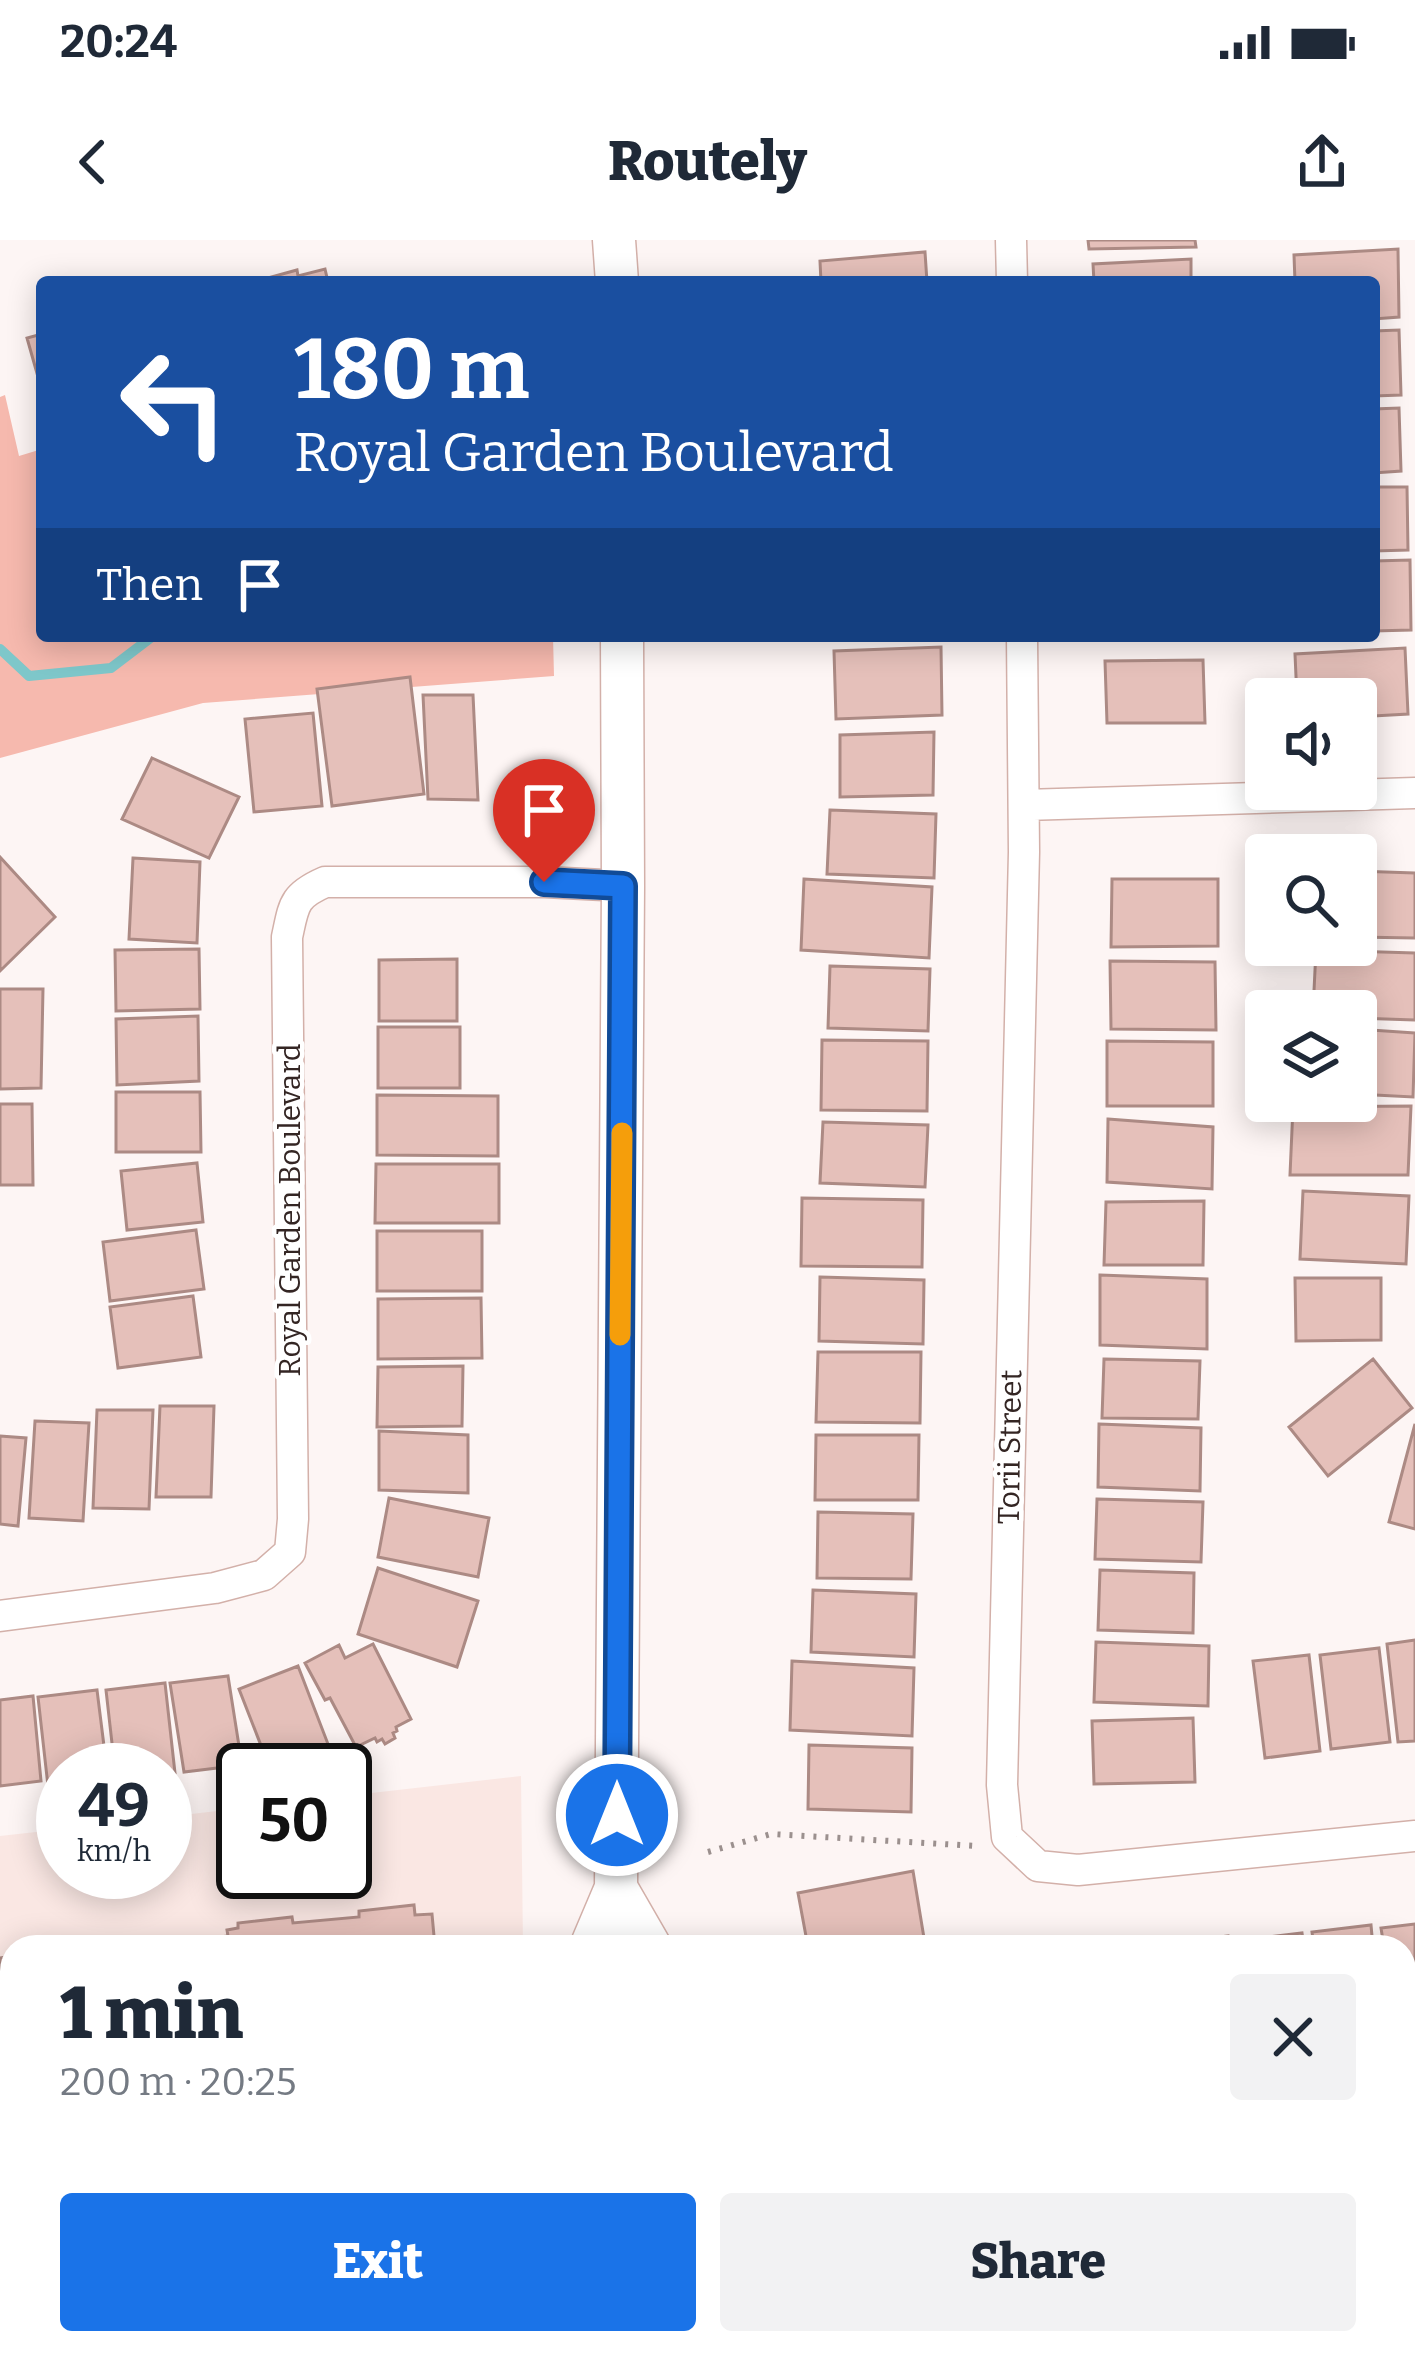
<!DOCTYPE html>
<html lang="en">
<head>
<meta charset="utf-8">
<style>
  body { margin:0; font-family:Bitter,serif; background:#f2f2f3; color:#1f2937; height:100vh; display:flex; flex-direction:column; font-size:45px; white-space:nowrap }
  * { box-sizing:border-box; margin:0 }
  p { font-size:39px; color:#747a83 }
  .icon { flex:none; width:66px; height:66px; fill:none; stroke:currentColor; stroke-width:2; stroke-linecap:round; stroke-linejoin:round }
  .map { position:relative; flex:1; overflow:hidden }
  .panel { position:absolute; left:0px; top:1695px; width:1416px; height:420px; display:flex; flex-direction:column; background:#fff; border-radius:36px 36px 0 0; box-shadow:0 6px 30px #0003 }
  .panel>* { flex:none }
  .hud { position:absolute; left:36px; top:36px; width:1344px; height:366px; border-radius:12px; box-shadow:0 6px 30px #0003; background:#1a4fa0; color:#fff; overflow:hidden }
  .buttons { position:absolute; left:1245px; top:438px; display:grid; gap:24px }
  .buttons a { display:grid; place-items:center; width:132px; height:132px; border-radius:12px; background:#fff; box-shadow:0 6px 30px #0003; font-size:60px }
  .speed { position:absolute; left:36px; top:1503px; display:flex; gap:24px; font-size:60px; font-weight:700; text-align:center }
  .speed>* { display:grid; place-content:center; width:156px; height:156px; border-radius:50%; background:#fff; box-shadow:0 6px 30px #0003; line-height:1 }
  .speed small { font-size:30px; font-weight:400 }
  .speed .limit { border:6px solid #111; border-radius:18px; background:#fff; color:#111 }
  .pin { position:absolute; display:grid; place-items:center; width:102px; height:102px; color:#fff; margin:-123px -51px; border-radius:50% 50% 50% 0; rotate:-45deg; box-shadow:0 0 12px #0007 }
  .pin .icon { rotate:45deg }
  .me { position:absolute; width:132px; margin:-66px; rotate:0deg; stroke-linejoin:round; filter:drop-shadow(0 0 9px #0008) }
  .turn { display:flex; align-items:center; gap:42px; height:252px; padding:0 60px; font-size:54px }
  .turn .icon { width:156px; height:156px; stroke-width:2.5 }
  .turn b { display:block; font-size:84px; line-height:102px }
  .then { display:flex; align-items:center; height:114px; padding:0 60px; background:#0003; gap:24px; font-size:45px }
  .round { display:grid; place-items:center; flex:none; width:126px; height:126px; border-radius:12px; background:#f2f2f3 }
  .headline { display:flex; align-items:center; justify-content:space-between; height:204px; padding:0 60px }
  h1 { font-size:72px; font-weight:800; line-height:90px }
  .button { display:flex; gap:24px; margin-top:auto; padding:24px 60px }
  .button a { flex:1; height:138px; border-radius:12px; background:#1a73e8; color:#fff; font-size:48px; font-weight:800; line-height:138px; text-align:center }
  .button a+a { background:#f2f2f3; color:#1f2937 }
  .status { display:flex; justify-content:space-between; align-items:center; height:84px; padding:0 60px; background:#fff; direction:ltr }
  .status svg { height:33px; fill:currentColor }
  header { display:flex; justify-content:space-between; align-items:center; height:156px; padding:0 60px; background:#fff; font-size:54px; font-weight:800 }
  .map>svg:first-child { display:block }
  .built { fill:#fae7e3 }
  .green { fill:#f6b9ae }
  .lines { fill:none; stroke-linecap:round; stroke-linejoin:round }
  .stream { stroke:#7ec7ca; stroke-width:10 }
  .building { fill:#e5c0ba; stroke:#ac8a84; stroke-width:3 }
  .lane-casing { stroke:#d3b0a9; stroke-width:18 }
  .street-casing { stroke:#d3b0a9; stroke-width:33 }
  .secondary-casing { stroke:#d3b0a9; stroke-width:45 }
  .primary-casing { stroke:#d3b0a9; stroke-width:51 }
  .path { stroke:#9b908e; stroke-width:6; stroke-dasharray:3 9; stroke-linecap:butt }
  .lane { stroke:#fff; stroke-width:15 }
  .street { stroke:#fff; stroke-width:30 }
  .secondary { stroke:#fff; stroke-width:42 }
  .primary { stroke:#fff; stroke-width:48 }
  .route-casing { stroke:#114b97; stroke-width:30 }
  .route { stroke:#1a73e8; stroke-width:21 }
  .slow { stroke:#f59e0b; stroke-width:21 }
  .labels { text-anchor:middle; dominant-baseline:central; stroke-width:9; stroke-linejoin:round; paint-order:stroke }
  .street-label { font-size:30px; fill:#332523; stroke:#fff }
</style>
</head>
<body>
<div class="status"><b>20:24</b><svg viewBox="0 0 49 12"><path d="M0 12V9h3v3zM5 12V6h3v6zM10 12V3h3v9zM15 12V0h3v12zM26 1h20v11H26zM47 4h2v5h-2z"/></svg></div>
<header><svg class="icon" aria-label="back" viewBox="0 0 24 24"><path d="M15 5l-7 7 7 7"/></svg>Routely<svg class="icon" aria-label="share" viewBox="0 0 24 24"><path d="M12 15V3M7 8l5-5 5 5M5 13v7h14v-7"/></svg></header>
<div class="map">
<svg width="1415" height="2115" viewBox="0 0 1415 2115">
  <rect width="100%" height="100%" fill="#fdf5f4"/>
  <path class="built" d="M521,1536L523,1707H12V2022L0,2024V1596L63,1589V1632H165V1577L243,1568V1632H345V1556Z"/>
  <path class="green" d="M5,155L19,216L42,209V396H553L554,436L203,463L0,518V157Z"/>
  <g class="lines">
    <path class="stream" d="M0,409L29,436L111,428L153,396"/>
  </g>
  <path class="building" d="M1088,0H1195L1196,7L1089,9Z
    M1398,9L1399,77L1374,79V42H1295L1294,15Z
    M925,12L927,42H821L820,21Z
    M1191,19V42H1094L1093,24Z
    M325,29L328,42H253L297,30L298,36Z
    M1399,90L1401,155L1374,156V91Z
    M42,94V151L27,98Z
    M1399,168L1401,231L1374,233V169Z
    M1374,247H1407L1408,310L1374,311Z
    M1410,320L1411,390L1374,391V321Z
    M941,407L942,475L836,479L834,411Z
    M1405,408L1408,474L1356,477V459H1297L1295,414Z
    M1203,420L1205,483H1107L1105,421Z
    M410,437L424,554L332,566L317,449Z
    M423,455H473L478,560L428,559Z
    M313,473L322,566L254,572L245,479Z
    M934,492L933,555L840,557V495Z
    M152,518L239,557L209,618L122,579Z
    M830,570L936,574L934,638L827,634Z
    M0,617L55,677L0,731Z
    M133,618L200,622L197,703L129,699Z
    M1356,631L1415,633V698L1356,697Z
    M804,639L932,647L929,718L801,710Z
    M1112,639H1218V706L1111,707Z
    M199,709L200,769L116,771L115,710Z
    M1316,710L1415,713V780L1356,778V771H1313Z
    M457,719V781H379V720Z
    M1110,721L1215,722L1216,790L1111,789Z
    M830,726L930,729L928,791L828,788Z
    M0,749H43L41,848L0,849Z
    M198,776L199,841L117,845L116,779Z
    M378,787H460V848H378Z
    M1356,789L1415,793L1413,857L1356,854Z
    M822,800L928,801L927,871L821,870Z
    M1107,801L1213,802V866H1107Z
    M116,852H200L201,912H116Z
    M377,855L498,856V916L377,915Z
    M0,864H32L33,945H0Z
    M1411,866L1408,935H1290L1293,867Z
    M1108,879L1213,887L1212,949L1107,942Z
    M823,882L928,885L925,947L820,943Z
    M197,923L203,982L127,990L121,931Z
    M376,924H499V983H375Z
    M1303,951L1409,956L1406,1024L1300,1019Z
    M802,958L923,960L922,1027L801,1026Z
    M1204,961L1203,1025H1104L1106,962Z
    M196,990L204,1049L110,1061L103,1002Z
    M377,991H482V1051H377Z
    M1100,1035L1207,1039V1109L1100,1105Z
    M820,1037L924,1040L923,1104L819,1101Z
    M1295,1038H1381V1100L1296,1101Z
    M193,1056L201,1117L118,1128L110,1067Z
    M481,1058L482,1118L378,1119V1059Z
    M818,1112H921L920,1183L816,1182Z
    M1104,1119L1200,1121L1198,1179L1102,1178Z
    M1373,1119L1412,1168L1328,1236L1289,1187Z
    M463,1126L462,1186L377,1187L378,1127Z
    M160,1166H214L211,1257H156Z
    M97,1170H153L149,1269L93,1268Z
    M35,1181L89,1183L83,1281L29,1278Z
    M1099,1184L1201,1188L1200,1251L1098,1247Z
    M1415,1184V1289L1389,1282Z
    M379,1191L468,1195V1253L379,1250Z
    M816,1195H919L918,1260H815Z
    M0,1196L26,1198L18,1286L0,1284Z
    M389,1258L489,1278L478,1337L378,1317Z
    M1097,1259L1203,1262L1201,1322L1095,1319Z
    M818,1272L913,1274L911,1339L817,1338Z
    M378,1328L478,1361L457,1427L358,1394Z
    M1100,1330L1194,1333L1193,1393L1098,1390Z
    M813,1350L916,1354L914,1417L811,1412Z
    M1415,1400V1501L1398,1502L1387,1404Z
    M1096,1402L1209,1406L1208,1466L1094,1462Z
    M373,1404L411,1479L396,1487L397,1491L393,1493L395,1498L385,1504L382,1499L377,1502L375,1498L356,1507L330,1458L325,1460L305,1423L339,1405L345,1418Z
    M1379,1408L1390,1502L1331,1509L1320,1415Z
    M1309,1415L1320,1511L1265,1518L1253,1421Z
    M792,1421L914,1428L912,1496L790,1490Z
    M298,1426L328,1504L269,1526L239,1449Z
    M228,1436L242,1525L184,1532L170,1443Z
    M165,1443L175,1533L165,1534V1530H115L106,1450Z
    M97,1450L107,1530H63V1553L49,1555L38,1457Z
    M33,1456L41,1541L0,1546V1460Z
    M1193,1478L1195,1542L1094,1544L1092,1481Z
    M809,1505L912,1508L911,1572L808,1569Z
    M913,1631L925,1704L907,1707H808L798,1653Z
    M414,1665L415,1675L432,1674L435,1707H220L219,1697L228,1696L227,1690L238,1688V1683L292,1677L293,1683L359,1677V1671Z
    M1415,1684V1783L1404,1785V1707H1384L1381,1688Z
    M1371,1685L1373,1707H1314L1312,1692Z
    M1302,1693L1304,1707H1242V1700Z
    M1228,1696L1229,1707H1171L1170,1703Z
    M12,1716V1880L9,1863L0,1864V1718Z"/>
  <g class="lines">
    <g class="lane-casing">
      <path id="lane" d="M1404,2028L1415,2027
        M391,2115L536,2103"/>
    </g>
    <g class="street-casing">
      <path id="street" d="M1011,0L1012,42
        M1022,396L1024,612L1002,1545L1007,1597L1038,1626L1078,1630L1415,1596
        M1025,565L1415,553
        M0,1376L215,1348L264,1335L290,1312L293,1279L287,697C294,665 293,656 325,642H545L623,646"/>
    </g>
    <g class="secondary-casing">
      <path id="secondary" d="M614,0L617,42
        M616,1648L650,1707
        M591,1707L616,1648L623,646L622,396
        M657,2103L658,2115
        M591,2115V2103"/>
    </g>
    <g class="primary-casing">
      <path id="primary" d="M1404,1955L1415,1954
        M0,2074L12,2073
        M1404,2089L1415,2088
        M1119,2115L1248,2103"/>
    </g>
    <path class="path" d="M708,1612L771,1594L977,1606"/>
    <use href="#lane" class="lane"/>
    <use href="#street" class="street"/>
    <use href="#secondary" class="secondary"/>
    <use href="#primary" class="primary"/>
  </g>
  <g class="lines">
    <g class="route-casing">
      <path id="route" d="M544,642L623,646L617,1575"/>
    </g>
    <use href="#route" class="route"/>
    <path class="slow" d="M620,1095L622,893"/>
  </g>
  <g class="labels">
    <g class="street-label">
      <text transform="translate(290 970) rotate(-90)">Royal Garden Boulevard</text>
      <text transform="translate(1010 1207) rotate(-89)">Torii Street</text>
    </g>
  </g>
</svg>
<div class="buttons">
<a><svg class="icon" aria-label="sound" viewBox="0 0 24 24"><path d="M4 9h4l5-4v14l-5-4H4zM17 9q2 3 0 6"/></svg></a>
<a><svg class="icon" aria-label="search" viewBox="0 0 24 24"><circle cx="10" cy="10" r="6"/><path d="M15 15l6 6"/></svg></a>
<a><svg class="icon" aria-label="layers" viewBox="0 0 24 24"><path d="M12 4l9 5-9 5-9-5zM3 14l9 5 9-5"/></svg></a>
</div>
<div class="speed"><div>49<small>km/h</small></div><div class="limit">50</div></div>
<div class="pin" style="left:544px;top:642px;background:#d93025"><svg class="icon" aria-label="arrive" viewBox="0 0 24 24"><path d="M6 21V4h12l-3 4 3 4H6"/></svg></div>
<svg class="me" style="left:617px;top:1575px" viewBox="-20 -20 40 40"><circle r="17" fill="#1a73e8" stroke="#fff" stroke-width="3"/><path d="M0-11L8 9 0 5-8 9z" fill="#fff"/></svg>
<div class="hud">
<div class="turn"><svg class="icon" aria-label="left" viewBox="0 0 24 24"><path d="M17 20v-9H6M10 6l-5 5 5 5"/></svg><div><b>180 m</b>Royal Garden Boulevard</div></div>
<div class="then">Then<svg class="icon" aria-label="arrive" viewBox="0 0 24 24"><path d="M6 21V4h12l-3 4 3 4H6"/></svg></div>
</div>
<section class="panel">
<div class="headline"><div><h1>1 min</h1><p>200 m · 20:25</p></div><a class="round"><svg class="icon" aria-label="close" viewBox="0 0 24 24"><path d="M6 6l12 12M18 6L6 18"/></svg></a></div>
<div class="button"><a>Exit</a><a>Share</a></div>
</section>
</div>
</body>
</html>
